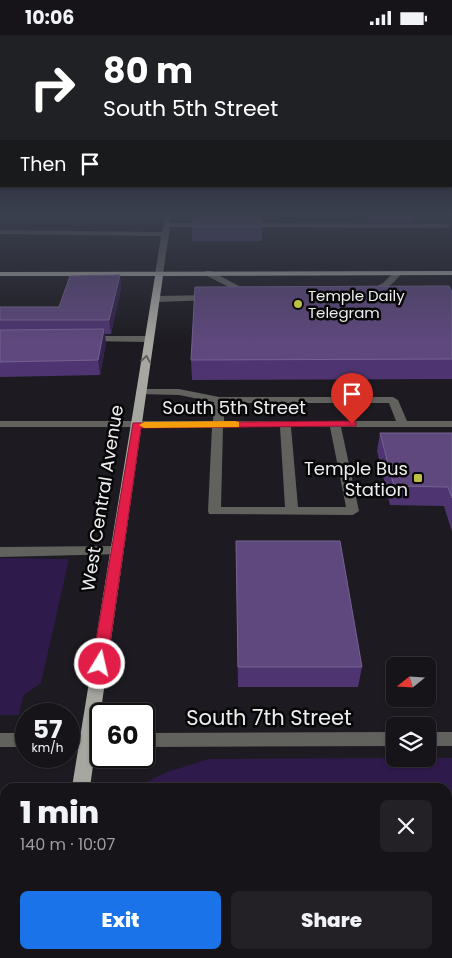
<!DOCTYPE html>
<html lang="en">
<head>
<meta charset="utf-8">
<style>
  body { margin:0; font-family:Poppins,sans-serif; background:#232126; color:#f1f3f6; height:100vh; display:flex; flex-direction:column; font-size:19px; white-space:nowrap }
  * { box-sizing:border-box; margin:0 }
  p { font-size:16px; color:#9e9ea2 }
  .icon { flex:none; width:28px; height:28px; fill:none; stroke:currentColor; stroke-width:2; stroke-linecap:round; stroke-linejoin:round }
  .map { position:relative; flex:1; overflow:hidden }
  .sheet { position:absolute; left:0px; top:748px; width:452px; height:176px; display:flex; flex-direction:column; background:#161419; border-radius:15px 15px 0 0; box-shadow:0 1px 4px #0004,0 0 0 1px #353338 }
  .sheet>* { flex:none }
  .guide { position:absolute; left:0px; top:0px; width:452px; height:152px; box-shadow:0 1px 4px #0004,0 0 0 1px #353338; background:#202124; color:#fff; overflow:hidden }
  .needle { width:32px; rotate:252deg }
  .controls { position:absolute; left:386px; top:622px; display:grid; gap:10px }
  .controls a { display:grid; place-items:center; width:50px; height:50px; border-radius:8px; background:#161419; box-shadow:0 1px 4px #0004,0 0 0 1px #353338; font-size:25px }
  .speed { position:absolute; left:15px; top:668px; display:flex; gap:10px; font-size:25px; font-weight:700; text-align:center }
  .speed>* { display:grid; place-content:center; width:65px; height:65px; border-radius:50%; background:#161419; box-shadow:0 1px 4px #0004,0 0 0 1px #353338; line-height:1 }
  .speed small { font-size:12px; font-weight:400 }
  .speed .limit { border:2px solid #111; border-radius:8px; background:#fff; color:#111 }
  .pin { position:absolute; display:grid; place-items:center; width:42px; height:42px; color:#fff; margin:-51px -21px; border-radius:50% 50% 50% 0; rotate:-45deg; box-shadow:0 0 5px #0007 }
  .pin .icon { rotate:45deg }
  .me { position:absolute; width:55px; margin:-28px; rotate:9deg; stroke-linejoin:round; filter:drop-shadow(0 0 4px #0008) }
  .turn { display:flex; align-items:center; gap:18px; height:105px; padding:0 20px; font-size:22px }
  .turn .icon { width:65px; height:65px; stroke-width:2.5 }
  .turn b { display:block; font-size:35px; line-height:42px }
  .then { display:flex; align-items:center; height:48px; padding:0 20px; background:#0003; gap:10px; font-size:19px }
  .round { display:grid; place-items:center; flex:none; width:52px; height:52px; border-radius:8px; background:#232126 }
  .head { display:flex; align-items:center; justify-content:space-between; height:85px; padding:0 20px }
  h1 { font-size:30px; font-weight:800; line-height:38px }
  .cta { display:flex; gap:10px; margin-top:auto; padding:10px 20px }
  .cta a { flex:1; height:58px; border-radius:8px; background:#1a73e8; color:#fff; font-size:20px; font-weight:800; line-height:58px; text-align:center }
  .cta a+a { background:#232126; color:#f1f3f6 }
  .status { display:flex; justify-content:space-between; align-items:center; height:35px; padding:0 25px; background:#161419; direction:ltr }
  .status svg { height:14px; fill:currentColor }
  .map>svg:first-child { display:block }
  .green { fill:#2e1a4b }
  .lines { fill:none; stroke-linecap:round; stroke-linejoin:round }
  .minor { fill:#61615e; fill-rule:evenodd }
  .major { fill:#a7a7a1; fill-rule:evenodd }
  .wall { fill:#4e3571 }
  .shaded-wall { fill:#33224b }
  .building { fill:#5f487e; stroke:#756290 }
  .oneway { stroke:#5f5f5c }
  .route { fill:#e11d48; stroke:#92132f }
  .slow { fill:#f59e0b }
  .poi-dot { fill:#bebf42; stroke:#070708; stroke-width:2 }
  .labels { text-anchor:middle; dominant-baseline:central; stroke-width:5; stroke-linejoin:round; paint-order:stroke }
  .far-poi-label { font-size:15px; fill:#edecef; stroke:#070708; text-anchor:start }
  .street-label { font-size:18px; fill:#edecef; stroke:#070708 }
  .poi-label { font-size:18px; fill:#edecef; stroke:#070708; text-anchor:end }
  .near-street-label { font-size:21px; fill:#edecef; stroke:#070708 }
</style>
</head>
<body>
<div class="status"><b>10:06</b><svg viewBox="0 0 49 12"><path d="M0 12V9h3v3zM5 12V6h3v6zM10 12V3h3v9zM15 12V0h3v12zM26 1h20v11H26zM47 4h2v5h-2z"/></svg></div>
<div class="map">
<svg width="452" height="923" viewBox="0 0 452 923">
  <rect width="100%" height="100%" fill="#1d1b21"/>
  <path class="green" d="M0,523L69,524L41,648L23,661L19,680H0Z
    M395,723H452V923H120L121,919H448V752H137L167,737L209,724Z"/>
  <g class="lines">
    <path class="minor" d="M165,180H171L170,188H209L213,190L209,192H170L163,239L159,241L155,239L161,201L0,199V195L162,197Z
      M279,180H352L348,182H283Z
      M244,188L447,189L451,191L447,193L247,192H244Z
      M205,236H211L250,257L243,259L205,240Z
      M395,236L402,238C394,248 381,261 367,260V256L383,248Z
      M211,260L214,261V265L156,267L152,264L156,261Z
      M89,301H149L154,304L149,307L86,306V302Z
      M141,354H179L219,362H393L398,365L407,386H452V392H341L359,476L353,480L209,479L208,476L212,392H0V386H213L214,367L179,360L137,359L136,357L137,355ZM224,368H389L396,386H224ZM223,392H280L285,472H221ZM291,392H330L346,472H298Z
      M117,511L122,513L124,516L122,519L0,522V512Z
      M395,697V711L144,712V698Z
      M428,697H452V711H428Z
      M0,698H26V712H0Z
      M69,698H101V712H69Z"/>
    <path class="major" d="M452,236V240L163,241L90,752H72L155,241H0V237Z
      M45,919H67L66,923H44Z"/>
  </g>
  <path class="wall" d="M192,180H260L262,192V206H192Z
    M367,180H414L413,187H369Z
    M120,240L121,254L111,299H105L106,308L100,340L0,342V285L59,272Z
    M452,257V344L192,345L191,325Z
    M380,398H452V497L444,471L390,470L377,416Z
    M236,506L362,632L358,652H238Z"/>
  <path class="shaded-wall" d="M120,240L121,254L111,299L109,285Z
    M104,294L106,308L100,340L98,325Z"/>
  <path class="building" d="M193,180H261L262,192H192Z
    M120,240L109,285H0V272H59L70,241Z
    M449,251L452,257V324L191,325L195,252Z
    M104,294L98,325L0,327V295Z
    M380,398H452V463L448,452L394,451Z
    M236,506H340L362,632H238Z"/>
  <defs><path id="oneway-chevron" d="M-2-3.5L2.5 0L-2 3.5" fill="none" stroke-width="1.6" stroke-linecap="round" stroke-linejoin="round" transform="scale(1.25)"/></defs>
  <use class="oneway" href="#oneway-chevron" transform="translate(146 324) rotate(-81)"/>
  <linearGradient id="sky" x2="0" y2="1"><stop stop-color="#100f12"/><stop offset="0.58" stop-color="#3a3f4e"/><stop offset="1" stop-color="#3a3f4e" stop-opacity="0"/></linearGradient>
  <rect width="452" height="309" fill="url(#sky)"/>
  <path class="route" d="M352,386L356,387V391L141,393L107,629L105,633L100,635L95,633L92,629L133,388Z"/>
  <path class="slow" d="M235,386L239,387V392L144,393L139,390L144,387Z"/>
  <g class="poi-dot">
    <circle cx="298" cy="269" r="5"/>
    <rect x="413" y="438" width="10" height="10" rx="2.5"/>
  </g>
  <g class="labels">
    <g class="far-poi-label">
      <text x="308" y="260">Temple Daily<tspan x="308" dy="17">Telegram</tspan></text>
    </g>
    <g class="street-label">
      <text x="234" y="372">South 5th Street</text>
      <text transform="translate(102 463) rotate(-81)">West Central Avenue</text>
    </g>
    <g class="poi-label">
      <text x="408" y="433">Temple Bus<tspan x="408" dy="21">Station</tspan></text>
    </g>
    <g class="near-street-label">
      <text x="269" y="682">South 7th Street</text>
    </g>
  </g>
</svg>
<div class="controls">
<a><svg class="needle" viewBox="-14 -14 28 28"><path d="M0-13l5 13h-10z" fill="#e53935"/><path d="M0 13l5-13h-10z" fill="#9e9ea2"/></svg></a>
<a><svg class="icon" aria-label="layers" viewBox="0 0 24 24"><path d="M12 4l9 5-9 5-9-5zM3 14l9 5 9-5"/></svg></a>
</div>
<div class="speed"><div>57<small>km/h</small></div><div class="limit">60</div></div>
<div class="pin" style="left:352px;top:389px;background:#d93025"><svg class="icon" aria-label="arrive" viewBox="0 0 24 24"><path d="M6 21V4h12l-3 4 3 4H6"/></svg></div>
<svg class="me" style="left:100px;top:629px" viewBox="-20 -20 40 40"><circle r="17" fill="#e11d48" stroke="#fff" stroke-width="3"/><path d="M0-11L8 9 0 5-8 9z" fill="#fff"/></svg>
<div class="guide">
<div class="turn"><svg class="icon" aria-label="right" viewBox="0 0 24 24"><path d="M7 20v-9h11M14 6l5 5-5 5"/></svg><div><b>80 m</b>South 5th Street</div></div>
<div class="then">Then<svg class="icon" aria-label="arrive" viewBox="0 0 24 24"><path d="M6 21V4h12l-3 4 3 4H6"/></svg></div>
</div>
<section class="sheet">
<div class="head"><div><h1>1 min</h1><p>140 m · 10:07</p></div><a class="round"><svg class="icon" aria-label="close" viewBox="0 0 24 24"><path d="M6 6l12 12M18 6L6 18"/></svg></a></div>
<div class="cta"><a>Exit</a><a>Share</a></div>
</section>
</div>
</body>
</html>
